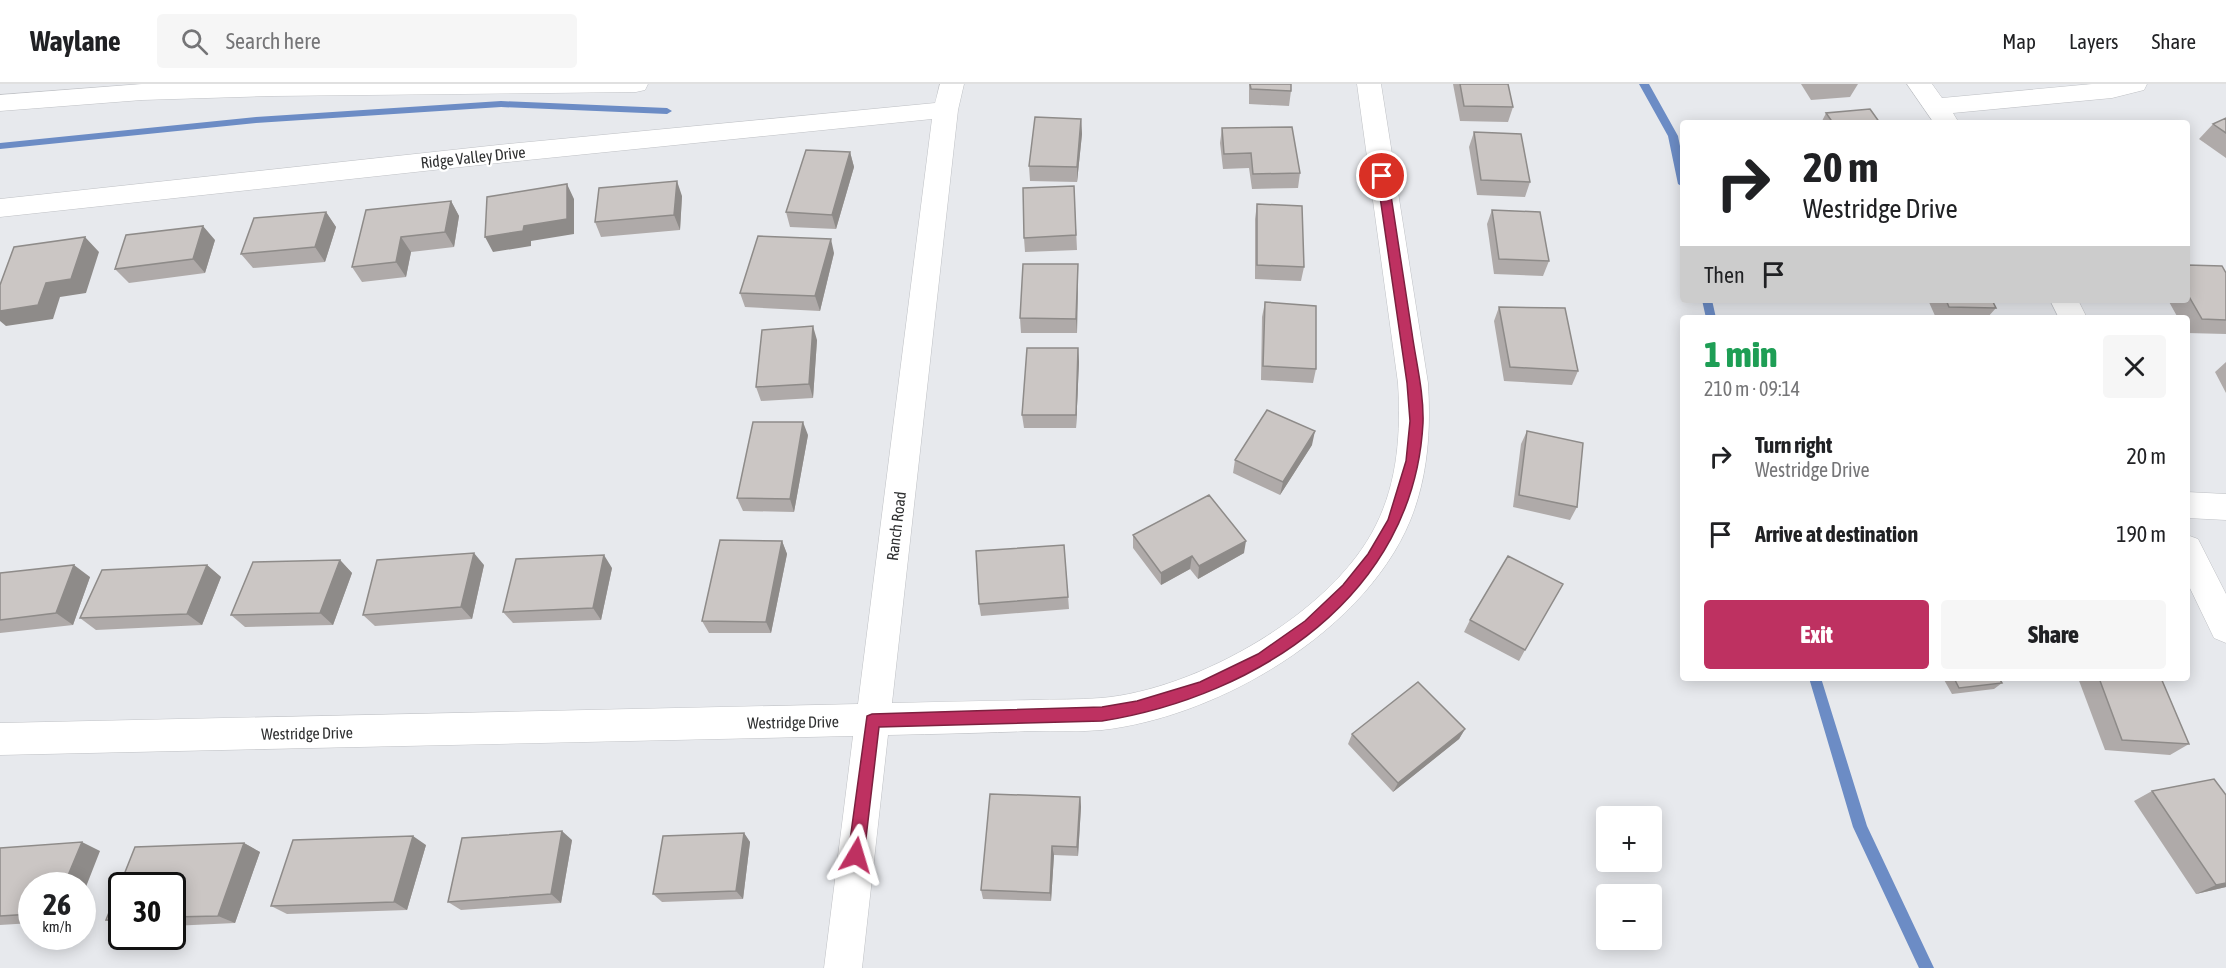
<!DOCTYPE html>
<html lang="en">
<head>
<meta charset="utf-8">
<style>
  body { margin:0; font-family:"Asap Condensed",sans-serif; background:#f6f6f6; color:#202124; height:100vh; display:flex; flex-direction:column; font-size:22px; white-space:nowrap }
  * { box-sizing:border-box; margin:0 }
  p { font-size:20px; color:#757577 }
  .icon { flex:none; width:33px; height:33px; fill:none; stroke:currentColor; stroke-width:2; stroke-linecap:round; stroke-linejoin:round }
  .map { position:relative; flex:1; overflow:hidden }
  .drawer { position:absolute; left:1680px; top:231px; width:510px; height:366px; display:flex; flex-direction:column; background:#fff; border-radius:6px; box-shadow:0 3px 15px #0003 }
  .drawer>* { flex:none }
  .banner { position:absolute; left:1680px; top:36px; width:510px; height:183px; border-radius:6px; box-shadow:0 3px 15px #0003; background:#fff; color:#202124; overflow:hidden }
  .controls { position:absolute; left:1596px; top:722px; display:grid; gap:12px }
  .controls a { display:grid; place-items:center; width:66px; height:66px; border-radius:6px; background:#fff; box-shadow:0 3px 15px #0003; font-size:30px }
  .speed { position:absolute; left:18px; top:788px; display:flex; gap:12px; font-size:30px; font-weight:700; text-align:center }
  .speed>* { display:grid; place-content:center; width:78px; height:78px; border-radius:50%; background:#fff; box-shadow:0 3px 15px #0003; line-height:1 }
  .speed small { font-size:15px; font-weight:400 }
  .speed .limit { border:3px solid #111; border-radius:9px; background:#fff; color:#111 }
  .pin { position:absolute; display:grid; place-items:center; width:51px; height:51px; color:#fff; margin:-26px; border:3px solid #fff; border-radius:50%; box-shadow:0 2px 6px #0007 }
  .me { position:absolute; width:66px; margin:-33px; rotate:7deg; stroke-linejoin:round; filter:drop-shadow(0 0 4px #0008) }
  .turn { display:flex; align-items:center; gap:21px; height:126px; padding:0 24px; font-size:27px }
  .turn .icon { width:78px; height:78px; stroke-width:2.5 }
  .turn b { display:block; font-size:42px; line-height:51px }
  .then { display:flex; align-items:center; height:57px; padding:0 24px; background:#0003; gap:12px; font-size:22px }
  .round { display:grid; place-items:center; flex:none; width:63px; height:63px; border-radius:6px; background:#f6f6f6 }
  .summary { display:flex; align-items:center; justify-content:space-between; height:102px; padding:0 24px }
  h1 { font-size:36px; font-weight:800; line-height:45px; color:#1e9e55 }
  .primary-button { display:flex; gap:12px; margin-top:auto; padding:12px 24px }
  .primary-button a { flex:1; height:69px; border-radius:6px; background:#be3161; color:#fff; font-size:24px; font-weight:800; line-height:69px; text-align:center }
  .primary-button a+a { background:#f6f6f6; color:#202124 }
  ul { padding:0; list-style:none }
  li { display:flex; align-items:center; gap:18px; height:78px; padding:0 24px }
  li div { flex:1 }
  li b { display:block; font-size:22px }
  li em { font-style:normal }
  header { display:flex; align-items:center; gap:36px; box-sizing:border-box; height:84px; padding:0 30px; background:#fff; border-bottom:2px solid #e0e0e0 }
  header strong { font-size:28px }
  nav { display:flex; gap:33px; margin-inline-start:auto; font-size:21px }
  .search { width:420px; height:54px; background:#f6f6f6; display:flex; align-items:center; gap:15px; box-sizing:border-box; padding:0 21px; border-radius:6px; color:#757577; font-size:22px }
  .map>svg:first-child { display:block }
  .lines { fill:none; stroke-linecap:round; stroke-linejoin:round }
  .stream { fill:#6c8cc5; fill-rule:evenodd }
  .minor-casing { stroke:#bfc1c5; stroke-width:1 }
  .minor { fill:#fff; fill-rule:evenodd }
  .wall { fill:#afaaa9 }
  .shaded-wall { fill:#8e8b89 }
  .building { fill:#cbc6c4; stroke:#8e8b89; stroke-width:1.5 }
  .route { fill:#be3161; stroke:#7c203f; stroke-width:1.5 }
  .labels { text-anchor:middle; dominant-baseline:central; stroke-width:4.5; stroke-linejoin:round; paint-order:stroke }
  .street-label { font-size:16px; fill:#2f3031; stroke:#fff }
</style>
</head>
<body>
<header>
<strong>Waylane</strong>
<div class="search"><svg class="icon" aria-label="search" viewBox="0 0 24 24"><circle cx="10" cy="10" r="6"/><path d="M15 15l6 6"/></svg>Search here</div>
<nav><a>Map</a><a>Layers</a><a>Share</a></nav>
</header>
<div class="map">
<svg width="2226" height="884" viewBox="0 0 2226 884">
  <rect width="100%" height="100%" fill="#e7e9ed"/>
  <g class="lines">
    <path class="stream" d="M1639,0H1649L1678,52L1683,77V103L1678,100L1668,52Z
      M501,17L667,24L672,27L667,30L501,23L256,39L0,65V59L256,33Z
      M1702,216H1712L1716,234H1706Z
      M1809,594H1821L1867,742L1934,884H1919L1853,743Z"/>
    <g class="minor-casing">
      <path id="minor" d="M142,0H648L645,6L636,8L273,12L142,16L0,27V11Z
        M940,0H964L958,26L892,619C939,618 986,617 1033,616C1055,615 1078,616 1101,614C1196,606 1333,529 1376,441C1398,397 1401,347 1398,299L1357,0H1381L1428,299C1431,346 1428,393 1410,437C1364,548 1218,633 1102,646C1080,648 1056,647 1034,647C985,649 937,650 888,651L862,884H824L853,652L0,671V639L858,620L932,35L498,79L0,133V115L498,61L935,19Z
        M1907,0H1932L1942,14L2092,0H2147L2144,6L2112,14L1953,29L1959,39H1934Z
        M2050,216H2078L2087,234H2059Z
        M2187,408L2226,410V436L2187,434Z
        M2187,451L2198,455L2226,510V559L2214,554L2187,498Z"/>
    </g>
    <use href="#minor" class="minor"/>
  </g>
  <path class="wall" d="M1249,0H1291V7L1289,22L1249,20Z
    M1453,0H1508L1513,23L1508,38L1460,37Z
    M1801,0H1858L1850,13L1811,16Z
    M1826,29L1880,39H1821Z
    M2226,34V74L2199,55L2213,40Z
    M1081,35L1082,50L1077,98L1030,97L1029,82Z
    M1222,44L1300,89L1298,104L1252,105L1249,84L1223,85L1220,59Z
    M1474,48L1530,98L1525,113L1477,111L1469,63Z
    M850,68L854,83L836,145L790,143L786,128Z
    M1074,102L1077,166L1025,168L1024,154Z
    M682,112L680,146L601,153L595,138Z
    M451,117L459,132L454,163L411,168L406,193L362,198L352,183Z
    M1257,120L1304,183L1301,197L1255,195V135Z
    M1492,126L1549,177L1543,192L1494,190L1487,140Z
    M326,128L336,143L325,178L253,184L241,170Z
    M215,156L205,189L129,199L115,185Z
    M834,169L820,227L745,223L740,209Z
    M1078,180L1077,249H1021L1020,234Z
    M2187,181L2226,189V250L2187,249V234H2178L2168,216H2187Z
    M1928,216H1992L1996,224L1987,234H1936Z
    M1265,218L1316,285L1313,299L1261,296L1262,233Z
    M1499,223L1578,287L1572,301L1504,297L1494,237Z
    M817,256L813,314L761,317L756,303Z
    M1078,264L1079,278L1076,344H1024L1022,331Z
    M2226,278V309L2215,288Z
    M1527,347L1577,423L1570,436L1513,423L1521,360Z
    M808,351L794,428L743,427L737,414Z
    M1312,361L1280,411L1233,389L1235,376Z
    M1133,451L1244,469L1198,495L1190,485L1161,501L1133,464Z
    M782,457L787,470L771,549H709L702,537Z
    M1064,461L1069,525L981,532L979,520Z
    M340,476L352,489L333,541L245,543L231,531Z
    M207,481L221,493L202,541L96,546L80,534Z
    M484,481L472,535L375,542L363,531Z
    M612,484L601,536L513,539L503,528Z
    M0,489L90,493L73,541L0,549Z
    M1470,536L1525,566L1519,577L1464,548Z
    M1943,594H1999L2002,599L1994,605L1952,610Z
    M2078,594H2161L2189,660L2170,671L2105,666Z
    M1465,645L1459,655L1393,708L1348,660L1352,650Z
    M2152,707L2226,803L2196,810L2134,717Z
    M1080,713L1081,723L1078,772L1054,771L1051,817L983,815L981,806Z
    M744,749L750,758L743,815L662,818L653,810Z
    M572,756L561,819L461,826L448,818Z
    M244,759L260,768L235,839L172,842V801H122V843L106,836L135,763Z
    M426,761L407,826L287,830L271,822Z
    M0,764L100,767L32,801V839L0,841Z"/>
  <path class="shaded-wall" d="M1081,35L1082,50L1077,98V83Z
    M850,68L854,83L836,145L832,131Z
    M677,97L682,112L680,146L674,131Z
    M567,100L574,115V150L531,157V162L493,168L485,153Z
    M451,117L459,132L454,163L445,148Z
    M326,128L336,143L325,178L315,163Z
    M203,142L215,156L205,189L193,175Z
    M85,153L99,168L86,209L60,213L53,235L6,242L0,237V227Z
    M401,153L411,168L406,193L396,178Z
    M831,155L834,169L820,227L815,212Z
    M1078,180V194L1077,249L1076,235Z
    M813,242L817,256L813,314L809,300Z
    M1078,264L1079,278L1076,344V331Z
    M803,338L808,351L794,428L790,415Z
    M1315,347L1312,361L1280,411L1283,398Z
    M782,457L787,470L771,549L766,538Z
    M1246,457L1244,469L1198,495L1199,482Z
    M474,469L484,481L472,535L461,523Z
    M604,471L612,484L601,536L593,524Z
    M1192,472L1190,485L1161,501V489Z
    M340,476L352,489L333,541L320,529Z
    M74,481L90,493L73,541L56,529Z
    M207,481L221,493L202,541L187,530Z
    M1465,645L1459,655L1393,708L1398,699Z
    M1080,713L1081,723L1078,772L1077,763Z
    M562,747L572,756L561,819L551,810Z
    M744,749L750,758L743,815L736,807Z
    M413,752L426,761L407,826L394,818Z
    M82,758L100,767L82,813V801H64Z
    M244,759L260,768L235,839L218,832Z
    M1052,762L1054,771L1051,817L1050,809Z
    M2226,799V803L2196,810L2216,801Z"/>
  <path class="building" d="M1250,0H1291V7L1251,5Z
    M1460,0H1508L1513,23L1464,22Z
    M1870,25L1880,39H1833L1826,29Z
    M1035,33L1081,35L1077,83L1029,82Z
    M2226,34V49L2213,40Z
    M1292,43L1300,89L1253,90L1251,69L1224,70L1222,44Z
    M1474,48L1521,50L1530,98L1481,96Z
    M806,66L850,68L832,131L786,128Z
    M677,97L674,131L595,138L599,104Z
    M567,100V135L524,142L523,147L485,153L487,113Z
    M1074,102L1076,151L1024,154L1023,104Z
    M451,117L445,148L401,153L396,178L352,183L366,126Z
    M1257,120L1302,122L1304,183L1257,181Z
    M1492,126L1540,128L1549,177L1499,175Z
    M326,128L315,163L241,170L254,134Z
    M203,142L193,175L115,185L126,151Z
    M758,152L831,155L815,212L740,209Z
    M85,153L71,195L46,199L38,221L0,227V201L14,163Z
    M1023,180H1078L1076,235L1020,234Z
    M2187,181L2222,182L2226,189V236L2202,235L2187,209Z
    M1946,216H1992L1996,224L1949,223Z
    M1265,218L1316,222V285L1263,282Z
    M1499,223L1565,224L1578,287L1510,283Z
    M813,242L809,300L756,303L762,246Z
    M1027,264H1078L1076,331H1022Z
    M1267,326L1315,347L1283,398L1235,376Z
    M753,338H803L790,415L737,414Z
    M1527,347L1583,359L1577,423L1519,411Z
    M1209,411L1246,457L1199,482L1192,472L1161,489L1133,451Z
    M720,456L782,457L766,538L702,537Z
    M1064,461L1068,513L979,520L976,467Z
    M474,469L461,523L363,531L377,476Z
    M604,471L593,524L503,528L516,475Z
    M1508,472L1563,500L1525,566L1470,536Z
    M340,476L320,529L231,531L253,478Z
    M74,481L56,529L0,536V489Z
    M207,481L187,530L80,534L102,486Z
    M1954,594H1999L2002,599L1959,604Z
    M2099,594H2161L2189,660L2122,656Z
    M1418,598L1465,645L1398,699L1352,650Z
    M2214,695L2226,711V799L2216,801L2152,707Z
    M990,710L1080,713L1077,763L1052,762L1050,809L981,806Z
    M562,747L551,810L448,818L462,754Z
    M744,749L736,807L653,810L663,752Z
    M413,752L394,818L271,822L293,756Z
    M82,758L64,801H32V830L0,832V764Z
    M244,759L218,832L172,833V801H122V836H106L135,763Z"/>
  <path class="route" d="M1382,88L1388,92C1396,144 1404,197 1412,249C1416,278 1424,309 1423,339C1414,511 1258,612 1102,637L879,643L864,771L862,777L856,779L851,777L848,771L867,632L872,630L1102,623L1137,617L1200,598L1258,570L1305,537L1343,501L1368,470L1388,436L1406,377L1410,337L1407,299L1377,92Z"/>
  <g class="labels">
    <g class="street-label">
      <text transform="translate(473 73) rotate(-6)">Ridge Valley Drive</text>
      <text transform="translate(896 442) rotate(-83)">Ranch Road</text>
      <text transform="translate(793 638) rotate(-1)">Westridge Drive</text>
      <text transform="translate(307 649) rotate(-1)">Westridge Drive</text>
    </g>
  </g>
</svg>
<div class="controls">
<a>+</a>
<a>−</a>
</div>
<div class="speed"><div>26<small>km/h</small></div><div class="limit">30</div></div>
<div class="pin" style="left:1382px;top:92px;background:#d93025"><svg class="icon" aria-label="arrive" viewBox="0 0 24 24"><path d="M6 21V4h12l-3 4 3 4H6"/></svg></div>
<svg class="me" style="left:856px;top:771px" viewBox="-20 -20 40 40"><path d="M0-17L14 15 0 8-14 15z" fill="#be3161" stroke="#fff" stroke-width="4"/></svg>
<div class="banner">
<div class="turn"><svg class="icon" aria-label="right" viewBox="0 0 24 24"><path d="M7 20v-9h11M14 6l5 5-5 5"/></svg><div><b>20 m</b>Westridge Drive</div></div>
<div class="then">Then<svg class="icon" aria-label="arrive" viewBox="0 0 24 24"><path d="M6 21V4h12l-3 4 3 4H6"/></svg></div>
</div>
<section class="drawer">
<div class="summary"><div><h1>1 min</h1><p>210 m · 09:14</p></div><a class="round"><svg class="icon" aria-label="close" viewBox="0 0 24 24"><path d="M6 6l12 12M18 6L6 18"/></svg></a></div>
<ul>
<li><svg class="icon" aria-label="right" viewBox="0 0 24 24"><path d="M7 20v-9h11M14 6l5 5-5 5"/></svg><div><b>Turn right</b><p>Westridge Drive</p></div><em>20 m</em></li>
<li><svg class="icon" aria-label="arrive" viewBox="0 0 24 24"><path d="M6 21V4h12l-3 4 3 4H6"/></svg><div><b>Arrive at destination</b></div><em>190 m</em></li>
</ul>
<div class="primary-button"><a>Exit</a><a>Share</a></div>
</section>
</div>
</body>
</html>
